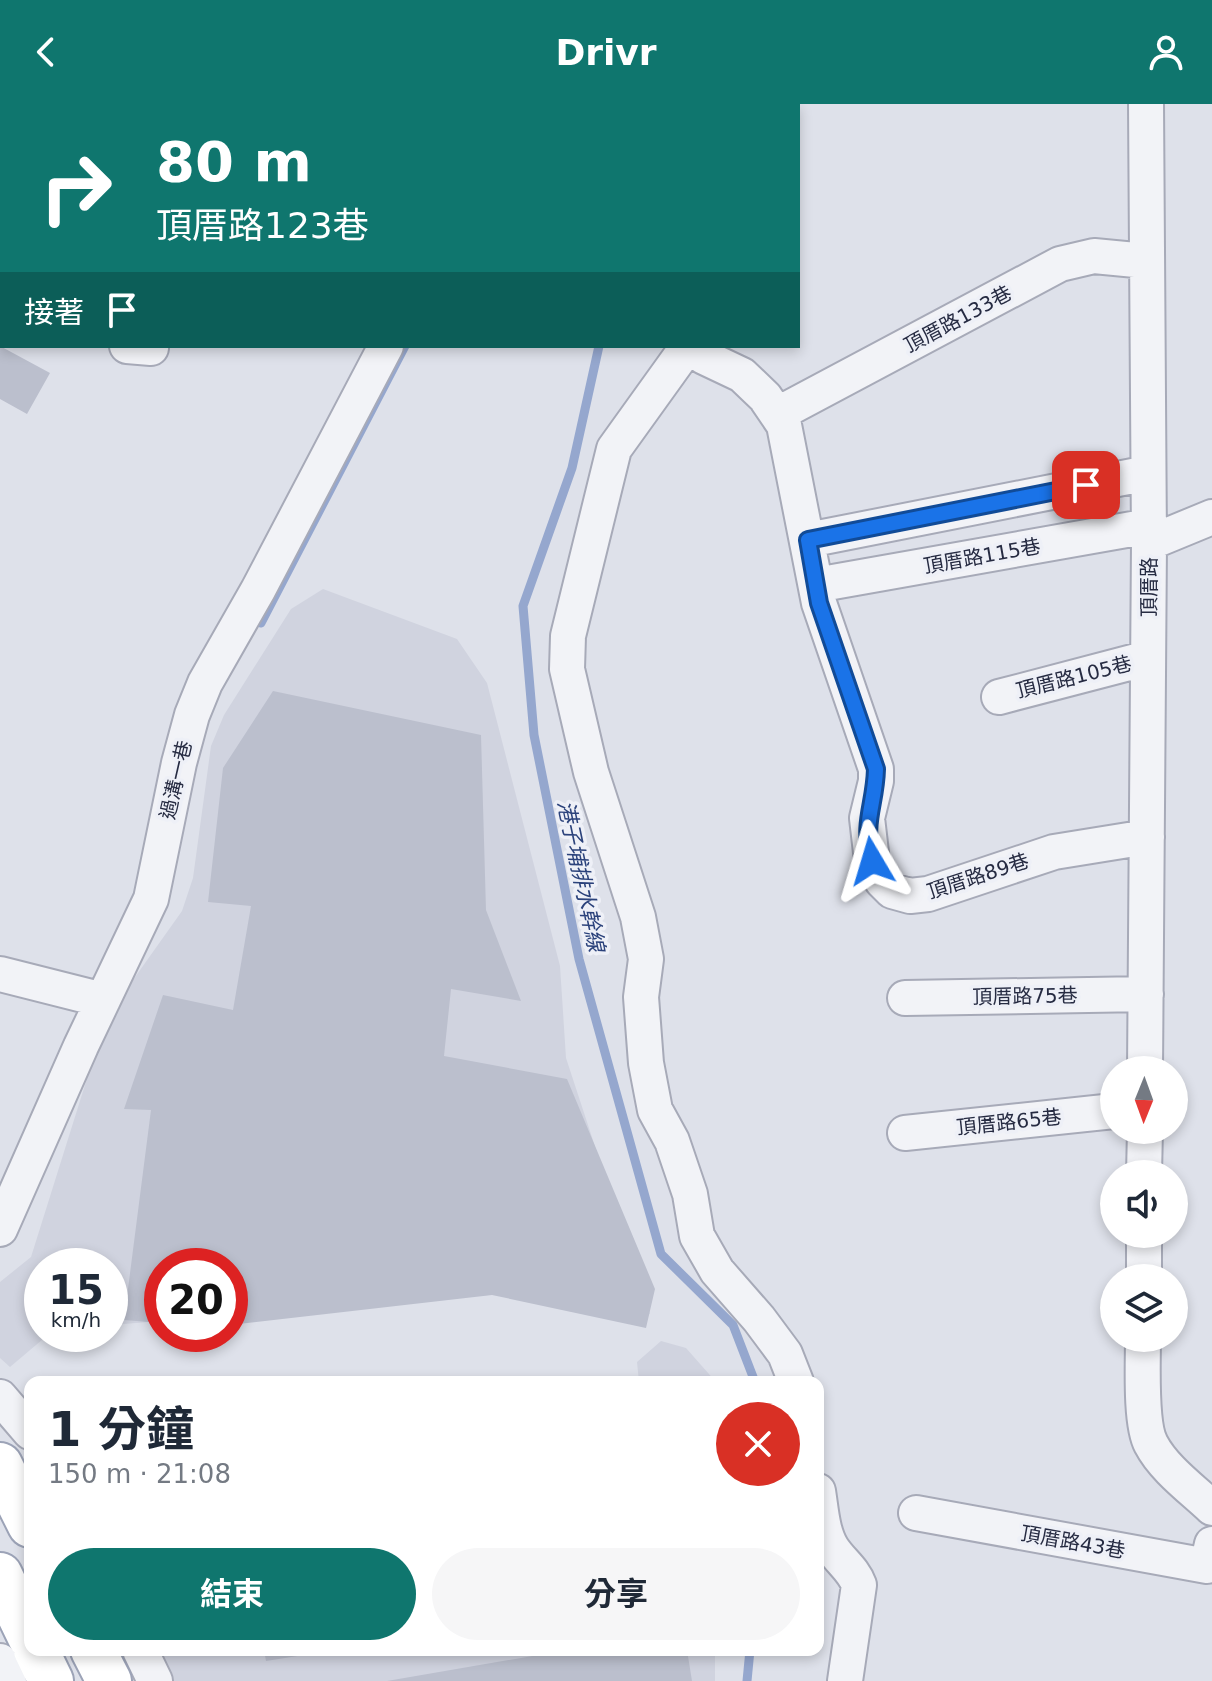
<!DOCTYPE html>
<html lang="zh-TW">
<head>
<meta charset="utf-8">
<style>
  body { margin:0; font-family:"DejaVu Sans","Noto Sans TC",sans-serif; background:#f6f6f7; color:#1f2937; height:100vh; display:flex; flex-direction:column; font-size:30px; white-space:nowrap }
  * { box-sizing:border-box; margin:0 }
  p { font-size:26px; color:#747a83 }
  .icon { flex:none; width:44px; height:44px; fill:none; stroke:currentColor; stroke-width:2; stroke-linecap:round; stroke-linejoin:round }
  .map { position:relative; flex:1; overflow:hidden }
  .panel { position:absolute; left:24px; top:1272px; width:800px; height:280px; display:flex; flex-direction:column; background:#fff; border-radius:16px; box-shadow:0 4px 12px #0003 }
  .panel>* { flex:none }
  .hud { position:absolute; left:0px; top:0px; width:800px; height:244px; box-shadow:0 4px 12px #0003; background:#0f766e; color:#fff; overflow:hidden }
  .needle { width:52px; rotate:181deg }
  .tools { position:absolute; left:1100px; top:952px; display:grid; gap:16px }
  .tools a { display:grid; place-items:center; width:88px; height:88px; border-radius:50%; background:#fff; box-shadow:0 4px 12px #0003; font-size:40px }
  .speed { position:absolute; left:24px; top:1144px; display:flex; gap:16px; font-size:40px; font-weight:700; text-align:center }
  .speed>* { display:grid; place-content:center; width:104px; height:104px; border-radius:50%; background:#fff; box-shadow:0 4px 12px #0003; line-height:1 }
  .speed small { font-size:20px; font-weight:400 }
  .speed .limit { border:12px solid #d22; background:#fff; color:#111 }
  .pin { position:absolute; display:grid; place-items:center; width:68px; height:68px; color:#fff; margin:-34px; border-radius:16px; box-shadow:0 4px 12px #0006 }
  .me { position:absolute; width:88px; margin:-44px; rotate:353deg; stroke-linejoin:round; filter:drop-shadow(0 0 6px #0008) }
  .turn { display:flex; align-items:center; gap:28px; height:168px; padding:0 24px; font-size:36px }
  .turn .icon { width:104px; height:104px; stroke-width:2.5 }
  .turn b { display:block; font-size:56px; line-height:68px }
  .then { display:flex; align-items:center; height:76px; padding:0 24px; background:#0003; gap:16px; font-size:30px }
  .round { display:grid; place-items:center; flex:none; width:84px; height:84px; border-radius:42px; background:#f6f6f7 }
  .summary { display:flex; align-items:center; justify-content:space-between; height:136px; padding:0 24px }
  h1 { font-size:48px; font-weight:700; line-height:60px }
  .primary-button { display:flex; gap:16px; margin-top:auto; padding:16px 24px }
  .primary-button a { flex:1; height:92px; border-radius:48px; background:#0f766e; color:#fff; font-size:32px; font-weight:700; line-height:92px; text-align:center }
  .primary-button a+a { background:#f6f6f7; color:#1f2937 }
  header { display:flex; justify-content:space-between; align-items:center; height:104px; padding:0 24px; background:#0f766e; color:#fff; font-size:36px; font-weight:700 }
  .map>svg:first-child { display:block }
  .built { fill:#d0d3df }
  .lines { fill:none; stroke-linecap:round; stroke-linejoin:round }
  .stream { stroke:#95a7ce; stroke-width:9 }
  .building { fill:#bbbfcd }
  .minor-casing { stroke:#a7aab8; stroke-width:38 }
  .major-casing { stroke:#9ca3b7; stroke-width:48 }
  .minor { stroke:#f2f3f7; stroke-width:34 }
  .major { stroke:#fff; stroke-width:44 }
  .route-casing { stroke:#114b97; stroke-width:20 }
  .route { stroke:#1a73e8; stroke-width:14 }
  .labels { text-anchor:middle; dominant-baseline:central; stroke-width:7; stroke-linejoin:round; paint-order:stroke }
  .street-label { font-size:20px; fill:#262b42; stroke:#eef0f7 }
  .water-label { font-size:22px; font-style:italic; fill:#2b427b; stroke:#eef0f7 }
</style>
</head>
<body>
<header><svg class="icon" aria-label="back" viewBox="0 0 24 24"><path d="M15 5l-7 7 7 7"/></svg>Drivr<svg class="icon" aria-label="person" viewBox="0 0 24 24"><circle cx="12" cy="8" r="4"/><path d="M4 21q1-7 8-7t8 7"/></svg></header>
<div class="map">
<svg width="1212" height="1577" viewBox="0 0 1212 1577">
  <rect width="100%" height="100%" fill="#dee1ea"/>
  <path class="built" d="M323,485L457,535L487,579L560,862L566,954L650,1210L526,1188L230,1212V1162H162V1217L110,1221V1162H42V1230H49L10,1263L0,1254V1178L31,1153L106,914L182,807L193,774L211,642L224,611L291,505Z
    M661,1237L686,1244L716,1278H639L637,1258Z
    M156,1546H715V1577H169Z"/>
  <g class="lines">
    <path class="stream" d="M599,242L572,364L523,502L534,631L579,855L661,1150L733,1221L755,1278
      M261,519L405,242
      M747,1577L750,1546"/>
  </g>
  <path class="building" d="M0,242L50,269L27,310L0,295Z
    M273,587L481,631L486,806L521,897L451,885L444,952L567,975L655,1185L646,1224L492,1191L230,1221V1162H162V1219L124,1216L151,1006L124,1005L163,891L233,906L251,802L208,798L223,664Z
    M264,1546H323V1548L266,1557Z
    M567,1546H687L692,1577H387Z"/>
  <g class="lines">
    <g class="minor-casing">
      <path id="minor" d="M147,0L151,2
        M521,2L522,0
        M720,2L721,0
        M0,186L2,187
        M127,242L151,244
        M688,242L614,345L568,532L567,565L591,668L638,813L646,855L641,893L646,959L655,1006L672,1037L690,1090L697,1132L717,1167L759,1215L785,1250L796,1278
        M691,242L704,253L742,271L765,293L784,321L819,499L876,665V677L867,714L872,757L882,777L892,787L910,792L928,790L1054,748L1147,733
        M778,310L1060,160L1094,152L1146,157
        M808,436L1148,369
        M1149,439L1212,413
        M816,481L1149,422
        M999,593L1148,554
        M0,870L103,896
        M905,894L1146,890
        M1145,966L1149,439L1146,0
        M905,1029L1114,1007
        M1144,1070L1145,1026
        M0,1125L81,942L151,795L179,659L192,611L205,579L258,486L386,242
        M1144,1174V1130
        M1143,1234C1143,1259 1140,1320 1151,1340C1164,1365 1192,1385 1212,1404
        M0,1293L30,1328
        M818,1387C821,1405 822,1428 832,1444C841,1458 853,1465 859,1481L845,1577
        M916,1409L1207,1462L1212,1440
        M140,1546L155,1577
        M0,1557L9,1577"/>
    </g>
    <g class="major-casing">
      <path id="major" d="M0,1361L30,1421
        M0,1471L30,1533
        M36,1546L51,1577
        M93,1546L109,1577"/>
    </g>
    <use href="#minor" class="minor"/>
    <use href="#major" class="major"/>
  </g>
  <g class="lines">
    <g class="route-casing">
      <path id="route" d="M872,757C862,717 875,702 876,665L819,499L808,436L1086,381"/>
    </g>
    <use href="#route" class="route"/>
  </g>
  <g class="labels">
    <g class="street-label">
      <text transform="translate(958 215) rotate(-28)">頂厝路133巷</text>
      <text transform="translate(982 452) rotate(-10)">頂厝路115巷</text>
      <text transform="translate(1149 483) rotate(-90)">頂厝路</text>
      <text transform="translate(1074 573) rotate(-14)">頂厝路105巷</text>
      <text transform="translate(176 676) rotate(-77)">過溝一巷</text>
      <text transform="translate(978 772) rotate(-18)">頂厝路89巷</text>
      <text transform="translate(1025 892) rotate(-1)">頂厝路75巷</text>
      <text transform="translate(1009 1018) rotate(-6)">頂厝路65巷</text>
      <text transform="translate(1073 1438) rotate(10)">頂厝路43巷</text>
    </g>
    <g class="water-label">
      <text transform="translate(581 772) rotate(78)">港子埔排水幹線</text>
    </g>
  </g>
</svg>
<div class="tools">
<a><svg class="needle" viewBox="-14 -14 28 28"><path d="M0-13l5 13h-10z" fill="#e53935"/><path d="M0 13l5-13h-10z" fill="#747a83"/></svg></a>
<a><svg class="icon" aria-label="sound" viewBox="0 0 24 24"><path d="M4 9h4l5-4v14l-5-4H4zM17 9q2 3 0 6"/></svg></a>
<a><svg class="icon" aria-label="layers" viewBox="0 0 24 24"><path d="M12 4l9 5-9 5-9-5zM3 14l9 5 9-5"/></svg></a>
</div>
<div class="speed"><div>15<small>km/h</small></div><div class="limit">20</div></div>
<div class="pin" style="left:1086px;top:381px;background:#d93025"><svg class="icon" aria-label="arrive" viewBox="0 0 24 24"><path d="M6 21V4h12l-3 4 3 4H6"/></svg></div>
<svg class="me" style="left:872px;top:757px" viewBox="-20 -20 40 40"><path d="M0-17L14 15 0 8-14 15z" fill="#1a73e8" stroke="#fff" stroke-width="4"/></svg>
<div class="hud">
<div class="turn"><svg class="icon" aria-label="right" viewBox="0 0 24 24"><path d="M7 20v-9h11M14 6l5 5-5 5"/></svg><div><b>80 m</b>頂厝路123巷</div></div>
<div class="then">接著<svg class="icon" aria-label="arrive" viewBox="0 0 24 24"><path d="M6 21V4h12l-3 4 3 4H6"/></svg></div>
</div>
<section class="panel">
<div class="summary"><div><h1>1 分鐘</h1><p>150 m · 21:08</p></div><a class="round" style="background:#d93025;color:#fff"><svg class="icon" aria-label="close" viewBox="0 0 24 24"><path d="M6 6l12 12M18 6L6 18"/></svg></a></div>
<div class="primary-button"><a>結束</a><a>分享</a></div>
</section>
</div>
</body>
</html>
